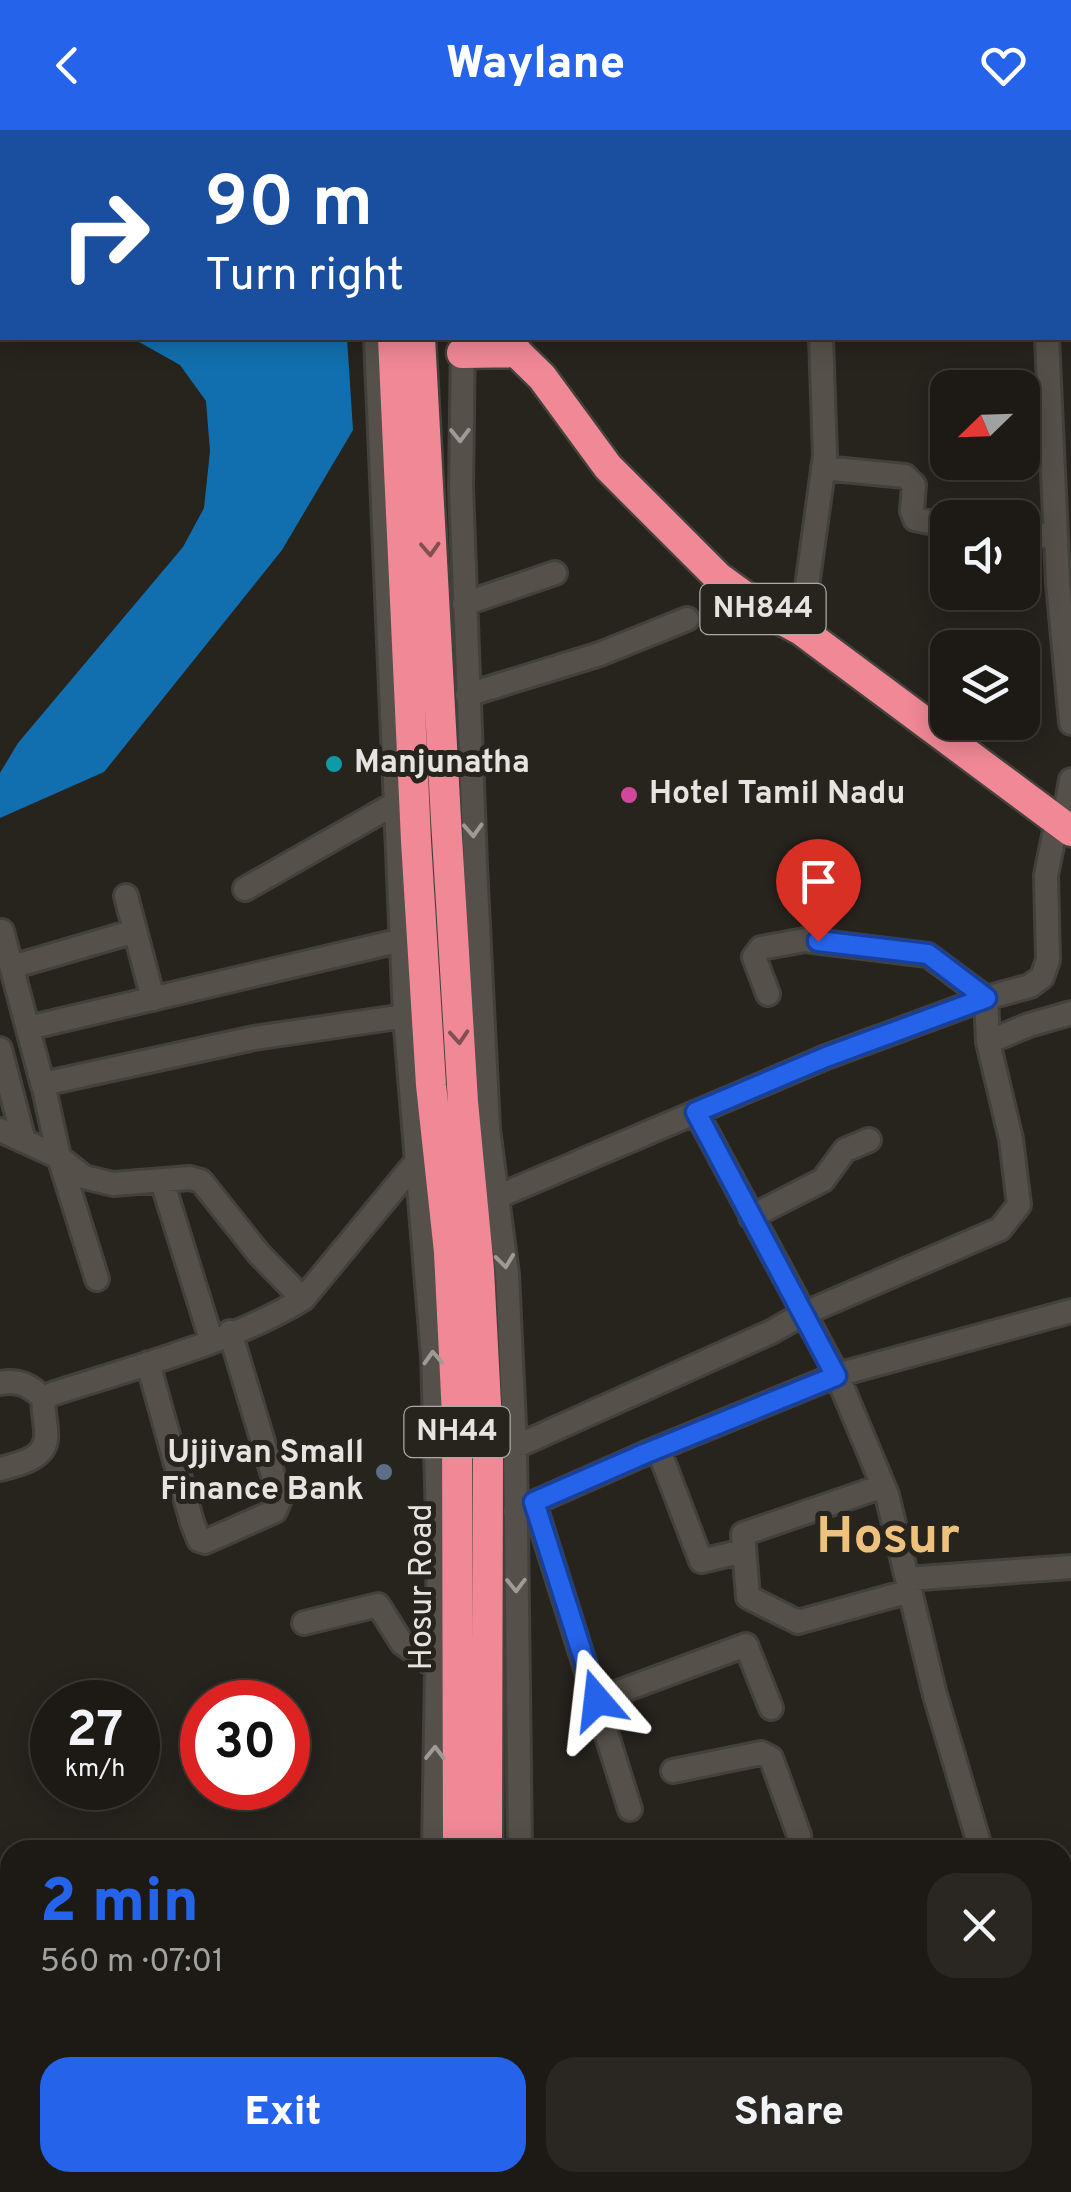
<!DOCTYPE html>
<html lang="en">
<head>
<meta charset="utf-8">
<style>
  body { margin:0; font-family:Overpass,sans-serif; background:#2a2723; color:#f1f3f6; height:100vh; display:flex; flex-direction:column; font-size:38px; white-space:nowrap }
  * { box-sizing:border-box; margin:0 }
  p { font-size:32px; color:#a0a1a1 }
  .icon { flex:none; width:55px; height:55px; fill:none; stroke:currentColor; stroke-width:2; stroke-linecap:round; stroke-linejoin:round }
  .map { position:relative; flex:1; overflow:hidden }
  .sheet { position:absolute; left:0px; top:1710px; width:1072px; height:352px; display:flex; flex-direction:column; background:#1d1a16; border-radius:30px 30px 0 0; box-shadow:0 5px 25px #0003,0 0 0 2px #3b3835 }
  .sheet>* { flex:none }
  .banner { position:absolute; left:0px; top:0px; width:1072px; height:210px; box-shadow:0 5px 25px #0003,0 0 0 2px #3b3835; background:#1a4fa0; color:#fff; overflow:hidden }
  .needle { width:65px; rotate:247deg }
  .buttons { position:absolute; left:930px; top:240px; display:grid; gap:20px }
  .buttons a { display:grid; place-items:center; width:110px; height:110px; border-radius:20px; background:#1d1a16; box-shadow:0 5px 25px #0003,0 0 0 2px #3b3835; font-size:50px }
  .speed { position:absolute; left:30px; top:1550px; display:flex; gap:20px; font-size:50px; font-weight:700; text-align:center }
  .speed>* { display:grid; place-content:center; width:130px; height:130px; border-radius:50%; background:#1d1a16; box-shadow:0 5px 25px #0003,0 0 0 2px #3b3835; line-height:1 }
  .speed small { font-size:25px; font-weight:400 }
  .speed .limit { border:15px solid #d22; background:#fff; color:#111 }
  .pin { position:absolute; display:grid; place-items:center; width:85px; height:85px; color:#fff; margin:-102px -42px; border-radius:50% 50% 50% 0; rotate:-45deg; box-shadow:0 0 10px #0007 }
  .pin .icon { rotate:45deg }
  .me { position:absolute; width:110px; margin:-55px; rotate:343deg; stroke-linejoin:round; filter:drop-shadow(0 0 8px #0008) }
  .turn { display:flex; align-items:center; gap:35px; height:210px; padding:0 40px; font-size:45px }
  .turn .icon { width:130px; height:130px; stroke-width:2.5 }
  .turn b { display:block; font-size:70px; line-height:85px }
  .round { display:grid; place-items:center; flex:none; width:105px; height:105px; border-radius:30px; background:#2a2723 }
  .summary { display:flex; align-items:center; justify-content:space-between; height:170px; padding:0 40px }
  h1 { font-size:60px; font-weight:800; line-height:75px; color:#2563eb }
  .action { display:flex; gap:20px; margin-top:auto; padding:20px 40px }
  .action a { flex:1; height:115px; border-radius:30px; background:#2563eb; color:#fff; font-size:40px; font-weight:800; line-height:115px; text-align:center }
  .action a+a { background:#2a2723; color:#f1f3f6 }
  header { display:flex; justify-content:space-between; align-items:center; height:130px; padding:0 40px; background:#2563eb; color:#fff; font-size:45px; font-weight:800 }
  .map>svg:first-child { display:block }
  .water { fill:#126faf }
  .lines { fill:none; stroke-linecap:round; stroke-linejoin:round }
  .minor-casing { stroke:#43413b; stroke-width:28 }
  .major-casing { stroke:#43413b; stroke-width:32 }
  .highway-casing { stroke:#43413b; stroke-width:35 }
  .minor { stroke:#55514a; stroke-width:22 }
  .major { stroke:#b37278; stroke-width:28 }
  .highway { stroke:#f18896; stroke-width:30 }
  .oneway { stroke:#9e9a95 }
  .oneway2 { stroke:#825053 }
  .route-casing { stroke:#184099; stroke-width:25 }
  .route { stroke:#2563eb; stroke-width:18 }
  .culture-dot { fill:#0f9aa8; stroke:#27231d; stroke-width:4 }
  .hotel-dot { fill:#d1479c; stroke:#27231d; stroke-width:4 }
  .service-dot { fill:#5c6f8a; stroke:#27231d; stroke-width:4 }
  .labels { text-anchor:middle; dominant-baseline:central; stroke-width:10; stroke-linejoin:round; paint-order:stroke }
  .shield { fill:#27231d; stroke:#adaaa6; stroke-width:2.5 }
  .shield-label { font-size:30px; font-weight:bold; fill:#e6e4e0 }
  .poi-label { font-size:32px; font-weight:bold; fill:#e6e4e0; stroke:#27231d; text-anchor:start }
  .street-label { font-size:32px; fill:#e6e4e0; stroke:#27231d }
  .town-label { font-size:52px; font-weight:bold; fill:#eec17d; stroke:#27231d }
</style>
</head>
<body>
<header><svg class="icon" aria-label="back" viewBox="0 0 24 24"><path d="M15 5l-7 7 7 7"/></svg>Waylane<svg class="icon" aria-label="heart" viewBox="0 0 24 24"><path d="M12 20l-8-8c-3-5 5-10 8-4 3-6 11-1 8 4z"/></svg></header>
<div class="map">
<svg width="1071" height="2062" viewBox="0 0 1071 2062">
  <rect width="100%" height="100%" fill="#27231d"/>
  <path class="water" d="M0,0H345L2,2V169Z
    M132,208H347L353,300L282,420L104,642L0,688V643L18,613L183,417L204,378L210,321L206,271L180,235Z"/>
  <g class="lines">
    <g class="minor-casing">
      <path id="minor" d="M949,0L950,2
        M1025,0L1026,2
        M381,2V0
        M470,2L471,0
        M1070,91H1071
        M1070,120H1071
        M376,208L405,886L433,1226L439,1419L434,1720
        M463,208L461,358L475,735L488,999L507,1144L515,1317L520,1720
        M1047,208L1058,453L1071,593
        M823,338L905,346L914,355L912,381L915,389L948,396
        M1022,403L1056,407
        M464,474L555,443
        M801,500L825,326L821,208
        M467,565L600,524L687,489
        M1063,695L1071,650
        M245,759L396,673
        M126,766L153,869
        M2,801L43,956
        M12,837L135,801
        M768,864L754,827L761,818L805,810L928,825L986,868L988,912
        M28,898L402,810
        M0,919L24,1011
        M696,982L837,1245L887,1365L935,1565L981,1720
        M0,1000L59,1027L43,954L254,908L405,886
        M59,1027L84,1047L113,1054L190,1048L201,1051L259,1124L303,1169
        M59,1027L97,1149
        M162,1051L211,1209
        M497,1067L826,927L986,868L1030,856L1042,847L1048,830L1046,745L1057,691
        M751,1087L823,1050L845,1020L869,1010
        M148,1233L192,1392L199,1410L205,1412L275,1381L280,1369L230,1202
        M0,1253C19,1249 31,1256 44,1269
        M515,1317L771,1202L803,1184L1000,1099L1019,1075L1011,1009L988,912L1029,895L1071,883
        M658,1318L701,1431L744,1421
        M0,1339C20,1334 49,1328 46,1302C46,1290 42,1280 44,1269L52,1264C129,1239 235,1211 303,1169L417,1031
        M883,1356L743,1404L748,1467L798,1492L910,1461
        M534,1373L630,1679
        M515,1381L644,1324L837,1245L1071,1181
        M907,1449L1071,1437
        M304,1493L378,1475L402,1513L437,1538
        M597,1570L746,1515L771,1578
        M673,1641L761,1623L771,1628L799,1705L801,1720
        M0,1971L1,1974
        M410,2052L411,2062
        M447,2052L448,2062
        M531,2052L532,2062
        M871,2052L873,2062
        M1011,2052V2062"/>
    </g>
    <g class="major-casing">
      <path id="major" d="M1062,1892H1071"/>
    </g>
    <g class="highway-casing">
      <path id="highway" d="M401,2V0
        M431,2V0
        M393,208L416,711L431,955L449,1122L457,1286L458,1720
        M420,208L446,690L463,972L479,1140L488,1313L487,1720
        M502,208L542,247L608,337L719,448L762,479L801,500L1071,701
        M462,223L517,222
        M0,2037L10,2045
        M40,2052L97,2062
        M132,2052L173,2055L203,2052
        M471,2052L472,2062
        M501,2052V2062
        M264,2062L336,2052"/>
    </g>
    <use href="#minor" class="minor"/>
    <use href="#major" class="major"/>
    <use href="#highway" class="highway"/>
  </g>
  <defs><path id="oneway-chevron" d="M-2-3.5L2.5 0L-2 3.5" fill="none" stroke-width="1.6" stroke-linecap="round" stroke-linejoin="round" transform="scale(2.5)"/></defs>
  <g class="oneway">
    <use href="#oneway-chevron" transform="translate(460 305) rotate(89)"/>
    <use href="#oneway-chevron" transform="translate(473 700) rotate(87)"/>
    <use href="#oneway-chevron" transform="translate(505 1131) rotate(83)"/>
    <use href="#oneway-chevron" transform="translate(433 1228) rotate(-93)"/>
    <use href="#oneway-chevron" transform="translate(516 1455) rotate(89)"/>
    <use href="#oneway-chevron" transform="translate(435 1623) rotate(-89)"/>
  </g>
  <g class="oneway2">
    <use href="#oneway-chevron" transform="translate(430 419) rotate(87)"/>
    <use href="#oneway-chevron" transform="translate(459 907) rotate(86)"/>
  </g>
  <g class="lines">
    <g class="route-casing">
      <path id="route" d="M597,1570L534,1372L644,1324L836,1246L696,982L826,927L986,868L928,824L818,811"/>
    </g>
    <use href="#route" class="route"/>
  </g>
  <circle class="culture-dot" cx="334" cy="634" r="10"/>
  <circle class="hotel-dot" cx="629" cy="665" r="10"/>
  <circle class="service-dot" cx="384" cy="1342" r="10"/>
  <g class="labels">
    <g class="shield">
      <rect x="700.5" y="454" width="125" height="50" rx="8"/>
      <rect x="404.5" y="1277" width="105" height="50" rx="8"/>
    </g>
    <g class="shield-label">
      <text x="763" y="479">NH844</text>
      <text x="457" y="1302">NH44</text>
    </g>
    <g class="poi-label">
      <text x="354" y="634">Manjunatha</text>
      <text x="649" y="665">Hotel Tamil Nadu</text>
      <text x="364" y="1324" text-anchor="end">Ujjivan Small<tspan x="364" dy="37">Finance Bank</tspan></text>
    </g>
    <g class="street-label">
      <text transform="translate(423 1457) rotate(-90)">Hosur Road</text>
    </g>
    <g class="town-label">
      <text x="888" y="1409">Hosur</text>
    </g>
  </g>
</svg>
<div class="buttons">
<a><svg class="needle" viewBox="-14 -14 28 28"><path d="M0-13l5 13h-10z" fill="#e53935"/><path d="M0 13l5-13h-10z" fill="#a0a1a1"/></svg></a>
<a><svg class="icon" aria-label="sound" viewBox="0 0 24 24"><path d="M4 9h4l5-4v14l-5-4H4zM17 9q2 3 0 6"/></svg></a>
<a><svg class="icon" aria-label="layers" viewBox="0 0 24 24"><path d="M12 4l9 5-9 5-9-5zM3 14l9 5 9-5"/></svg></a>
</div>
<div class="speed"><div>27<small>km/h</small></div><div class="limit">30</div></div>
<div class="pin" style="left:818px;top:811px;background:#d93025"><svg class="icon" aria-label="arrive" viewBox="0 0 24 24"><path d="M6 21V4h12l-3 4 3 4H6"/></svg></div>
<svg class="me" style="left:597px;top:1570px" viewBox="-20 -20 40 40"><path d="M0-17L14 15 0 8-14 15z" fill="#2563eb" stroke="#fff" stroke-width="4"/></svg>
<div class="banner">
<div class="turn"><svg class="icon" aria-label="right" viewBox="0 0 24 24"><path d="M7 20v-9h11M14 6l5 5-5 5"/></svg><div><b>90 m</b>Turn right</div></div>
</div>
<section class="sheet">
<div class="summary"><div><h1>2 min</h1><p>560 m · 07:01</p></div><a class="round"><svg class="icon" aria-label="close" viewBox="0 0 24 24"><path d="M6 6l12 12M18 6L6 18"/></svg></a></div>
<div class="action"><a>Exit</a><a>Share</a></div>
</section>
</div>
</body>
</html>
